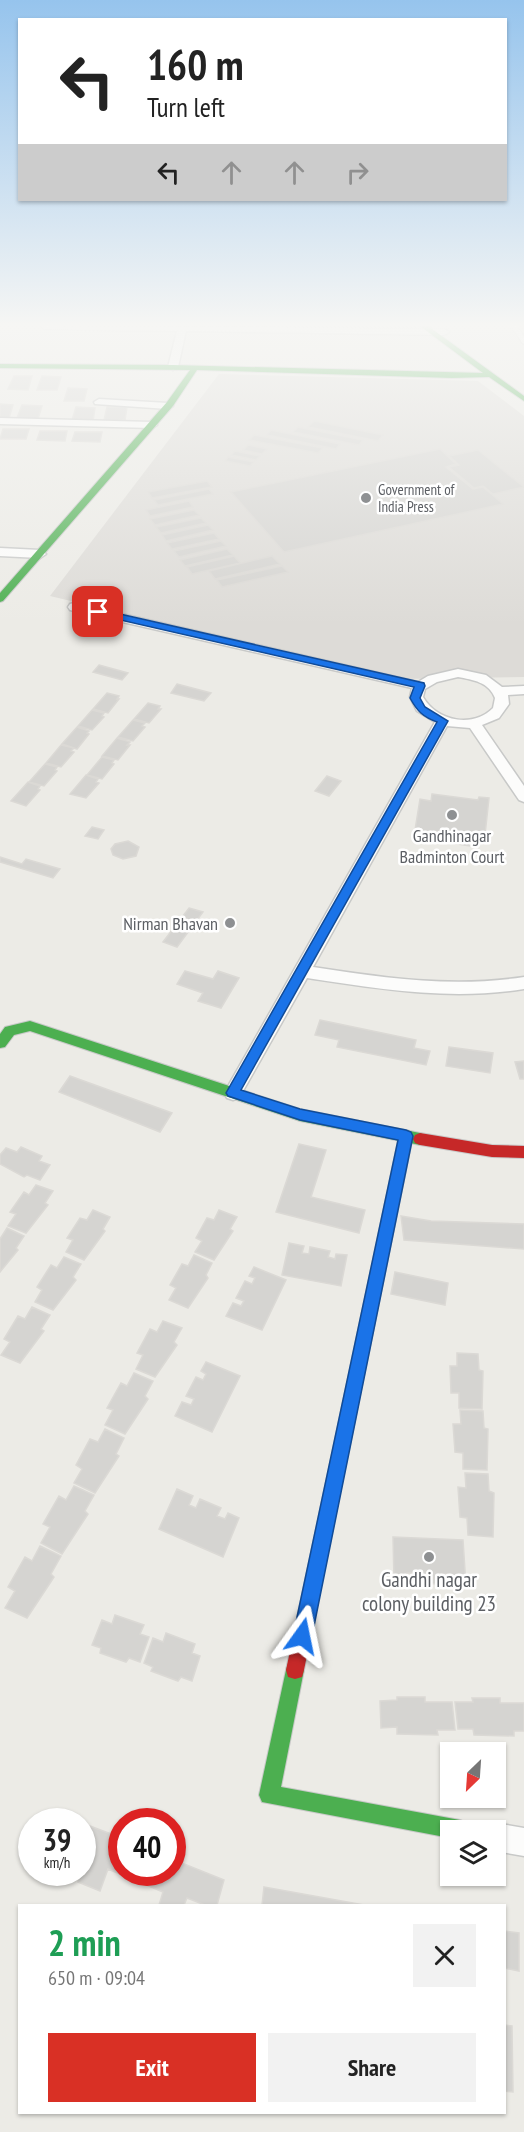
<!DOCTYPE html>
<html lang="en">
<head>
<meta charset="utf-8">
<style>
  body { margin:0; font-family:"PT Sans Narrow",sans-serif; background:#f2f2f2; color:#222; height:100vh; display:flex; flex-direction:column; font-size:22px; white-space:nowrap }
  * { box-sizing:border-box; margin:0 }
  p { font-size:20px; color:#767676 }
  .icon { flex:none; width:33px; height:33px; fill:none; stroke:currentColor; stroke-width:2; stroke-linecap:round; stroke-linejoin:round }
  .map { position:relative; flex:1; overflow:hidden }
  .panel { position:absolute; left:18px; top:1904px; width:488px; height:210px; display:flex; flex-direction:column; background:#fff; border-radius:0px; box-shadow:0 2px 4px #0004 }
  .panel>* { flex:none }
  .top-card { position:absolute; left:18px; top:18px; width:489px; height:183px; border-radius:0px; box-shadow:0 2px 4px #0004; background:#fff; color:#222; overflow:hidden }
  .needle { width:39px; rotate:205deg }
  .controls { position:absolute; left:440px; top:1742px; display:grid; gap:12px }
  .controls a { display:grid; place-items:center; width:66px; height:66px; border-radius:0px; background:#fff; box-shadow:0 2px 4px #0004; font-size:30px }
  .speed { position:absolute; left:18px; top:1808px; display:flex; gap:12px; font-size:30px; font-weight:700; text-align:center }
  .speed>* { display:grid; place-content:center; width:78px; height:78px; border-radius:50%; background:#fff; box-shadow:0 2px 4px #0004; line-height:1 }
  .speed small { font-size:15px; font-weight:400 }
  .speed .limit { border:9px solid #d22; background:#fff; color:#111 }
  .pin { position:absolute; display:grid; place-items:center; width:51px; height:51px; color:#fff; margin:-26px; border-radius:12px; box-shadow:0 3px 9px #0006 }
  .me { position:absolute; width:66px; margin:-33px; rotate:12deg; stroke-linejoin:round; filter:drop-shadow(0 0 4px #0008) }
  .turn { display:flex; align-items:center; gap:21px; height:126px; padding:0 30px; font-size:27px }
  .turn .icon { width:78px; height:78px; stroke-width:2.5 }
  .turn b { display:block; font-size:42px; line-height:51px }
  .lanes { display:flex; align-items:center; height:57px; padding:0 30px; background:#0003; justify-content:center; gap:30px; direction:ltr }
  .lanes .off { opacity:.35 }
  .round { display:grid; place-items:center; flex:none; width:63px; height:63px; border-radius:0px; background:#f2f2f2 }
  .summary { display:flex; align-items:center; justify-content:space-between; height:102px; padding:0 30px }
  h1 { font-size:36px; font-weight:600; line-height:45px; color:#1e9e55 }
  .action { display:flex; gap:12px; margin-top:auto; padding:12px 30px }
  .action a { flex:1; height:69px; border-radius:0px; background:#d93025; color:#fff; font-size:24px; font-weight:600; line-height:69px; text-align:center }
  .action a+a { background:#f2f2f2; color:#222 }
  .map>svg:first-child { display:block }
  .industrial { fill:#dddbd7 }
  .building { fill:#d5d4d1; stroke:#dbd9d5; stroke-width:1.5 }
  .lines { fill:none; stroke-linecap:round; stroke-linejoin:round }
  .lane-casing { stroke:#c8c9c8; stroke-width:7 }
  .street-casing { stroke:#c8c9c8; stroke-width:3 }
  .fast-casing { stroke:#c8c9c8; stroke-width:2 }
  .slow-casing { stroke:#c8c9c8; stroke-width:2 }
  .jam-casing { stroke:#c8c9c8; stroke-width:2 }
  .lane { stroke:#fcfcfb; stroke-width:5 }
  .street { fill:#fcfcfb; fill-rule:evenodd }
  .fast { fill:#4caf50; fill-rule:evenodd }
  .slow { fill:#ffc107; fill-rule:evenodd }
  .jam { fill:#c62828; fill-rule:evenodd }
  .route { fill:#1a73e8; stroke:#114b97; stroke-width:1.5 }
  .poi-dot { fill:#8e9092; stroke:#fff; stroke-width:2 }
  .labels { text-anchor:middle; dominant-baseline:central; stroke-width:5; stroke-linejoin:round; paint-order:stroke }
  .far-poi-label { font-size:15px; fill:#5c5f64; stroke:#fff; text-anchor:start }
  .poi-label { font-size:18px; fill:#5c5f64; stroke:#fff }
  .near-poi-label { font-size:21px; fill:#5c5f64; stroke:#fff }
</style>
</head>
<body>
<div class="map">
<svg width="524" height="2132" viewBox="0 0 524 2132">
  <rect width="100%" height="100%" fill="#ecebe6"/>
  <path class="industrial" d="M219,374L478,381L524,416V677L399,679L50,596Z"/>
  <path class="building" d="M14,376H32L28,390L8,389Z
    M42,376L61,377L57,390H37Z
    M68,388L87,389L84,401H64Z
    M0,404L13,405L9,418L0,417Z
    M22,405L42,406L38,419L17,418Z
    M76,407L95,408L93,421L72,420Z
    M107,407H127L125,420H104Z
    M314,421L383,435L378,441L308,427Z
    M298,427L363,440L359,445L293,432Z
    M3,429H29L26,439H0Z
    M271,430L340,444L336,449L267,435Z
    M40,431H67L65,441L37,440Z
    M75,432H102L100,442L72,441Z
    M254,435L323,448L318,453L249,440Z
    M248,445L267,449L262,454L243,450Z
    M440,449L456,464L446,467L473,489L483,487L503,504L284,552L231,492Z
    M478,450L505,472L524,487L493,494L483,486L474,488L449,467L459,465L449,456Z
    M235,451L260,456L256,460L231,455Z
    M228,457L254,462L250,466L225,461Z
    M207,481L212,487L152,498L148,492Z
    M209,489L213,494L158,505L154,500Z
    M189,501L193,507L150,516L146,510Z
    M194,510L199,515L155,525L150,519Z
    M201,518L206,523L161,533L156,527Z
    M208,525L213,530L166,541L162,535Z
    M214,533L219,539L172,549L167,543Z
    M221,541L226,546L179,557L174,551Z
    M227,549L233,555L185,566L180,560Z
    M234,556L240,563L192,574L187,567Z
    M272,556L280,564L215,579L209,571Z
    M282,566L288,572L222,587L217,580Z
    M99,665L128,673L122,680L93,672Z
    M177,684L211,693L204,701L171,693Z
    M107,693L119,696L117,699H119L108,713L93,709Z
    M148,703L160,706L158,709H161L149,723L134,719Z
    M92,710L104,713L102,716L104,717L92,730L78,726Z
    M133,720L145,723L142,726L145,727L133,741L118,737Z
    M77,727L89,731L87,733L89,734L77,749L62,744Z
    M117,738L130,742L127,745H130L118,760L102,756Z
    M61,745L74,748L71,751L74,752L61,767L46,763Z
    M102,757L114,760L112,763L114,764L102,779L87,775Z
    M45,764L57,767L55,770L57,771L44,786L29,782Z
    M86,775L98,779L96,782L99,783L86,798L70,794Z
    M327,776L341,781L329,796L315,791Z
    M28,782L40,786L38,789L40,790L26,806L11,801Z
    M432,794L478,800L479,797L489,798L485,835L472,833L470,846L443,842L445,833L415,830L420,799L431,801Z
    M92,827L104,830L98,839L85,836Z
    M128,841L139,847L136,856L123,859L113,855L111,849L115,844Z
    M0,857L22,864L26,859L60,869L53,878L0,862Z
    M189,908L203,912L177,947L163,942Z
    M185,971L213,979L218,971L239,978L221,1008L198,1001L203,993L177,984Z
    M320,1020L416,1040L414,1048L430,1051L426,1065L337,1047L339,1040L315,1035Z
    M449,1047L493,1053L490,1073L446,1066Z
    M524,1061V1079H520L515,1062Z
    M70,1076L172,1113L160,1132L59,1092Z
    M299,1144L326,1150L311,1197L365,1210L359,1233L276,1212Z
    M21,1147L42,1156L39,1161L50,1165L40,1180L27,1175L24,1177L0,1164V1155L6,1148L17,1152Z
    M36,1185L53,1191L45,1203L48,1205L26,1233L8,1226L16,1214L10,1212L24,1192L29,1195Z
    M93,1210L110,1217L103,1229L105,1231L84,1260L66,1252L73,1240L67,1238L80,1218L87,1220Z
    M219,1210L237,1217L230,1229L233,1231L214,1260L195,1252L202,1241L196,1238L207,1218L214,1220Z
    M401,1216L431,1221L524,1224V1249L404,1240Z
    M7,1228L24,1236L16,1248L18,1250L0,1272V1239Z
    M289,1243L304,1246L302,1253L309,1254L310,1247L330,1251L328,1257L335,1259L336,1254L347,1255L341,1286L282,1275Z
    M194,1255L212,1263L206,1275L208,1278L188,1308L169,1300L176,1288L170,1285L182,1264L188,1266Z
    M64,1257L81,1264L73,1277L76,1280L53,1310L35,1302L42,1290L37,1287L51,1265L57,1268Z
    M254,1267L286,1280L262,1330L226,1316L233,1303L241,1306L244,1301L236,1298L245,1281L252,1284L255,1278L249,1276Z
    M395,1272L448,1283L445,1305L391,1294Z
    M32,1307L50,1315L41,1329L44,1331L20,1363L1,1355L10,1342L4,1339L18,1316L25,1319Z
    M163,1321L182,1328L174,1342L177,1345L155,1377L136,1369L143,1355L137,1353L150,1329L157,1332Z
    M457,1353L478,1354L479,1370L483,1371L482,1409L459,1408V1393H451L450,1366H457Z
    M206,1362L240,1376L212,1432L175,1416L182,1402L191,1405L194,1399L186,1396L196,1377L203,1380L206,1374L201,1371Z
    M134,1373L153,1381L145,1396L148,1399L125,1434L105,1425L113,1410L107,1408L121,1383L127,1386Z
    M460,1410L483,1411L484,1428L488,1429L487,1470L463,1469V1453L455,1452L453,1424H461Z
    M105,1429L124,1438L116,1454L119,1456L95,1493L74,1483L82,1469L76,1465L90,1439L98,1442Z
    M465,1473L488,1474L489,1491L494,1493L493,1537L468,1535L467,1518L460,1517L458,1487L466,1488Z
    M74,1486L94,1495L85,1511L88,1514L62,1554L41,1543L50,1527L43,1524L59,1496L66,1500Z
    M177,1489L193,1496L189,1505L196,1508L200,1499L221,1508L217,1516L225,1519L228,1513L239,1518L223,1557L159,1529Z
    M393,1537L463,1540L466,1586L447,1585V1574H439L440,1584L416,1583L415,1573H407V1580H394Z
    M40,1546L61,1556L51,1574L54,1577L27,1618L5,1608L15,1591L8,1587L25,1557L32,1561Z
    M115,1615L144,1625L140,1634L149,1637L140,1662L129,1658L126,1662L100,1653L101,1648L92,1645L102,1620L112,1624Z
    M166,1633L195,1644L192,1653L200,1656L192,1681L181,1677L178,1681L151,1671L153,1667L144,1663L153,1638L163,1642Z
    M397,1697H425V1702H452L455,1730H437L438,1735L397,1734V1727L381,1728L380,1701L397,1700Z
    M472,1698H500V1703H524V1731H514V1736L474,1735L473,1729H458L455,1702H473Z
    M82,1823L122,1838V1872H172V1859L224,1880L217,1905H205L187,1898L184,1905H159L163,1892L108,1869L100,1891L78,1882L86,1860L82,1859Z
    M264,1887L364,1905H262Z
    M504,1931L519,1933V1971L504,1968Z
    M504,2025L512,2026L513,2092L504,2091Z"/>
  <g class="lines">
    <g class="lane-casing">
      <path id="lane" d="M514,326L524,341"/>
    </g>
    <g class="street-casing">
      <path id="street" d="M41,326L444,329L449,332L444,335L186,331L178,367L173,370L168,367L177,331L45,329Z
        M99,399L168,403L173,406L168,409L95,404L94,402Z
        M0,418L152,422L157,425L152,428L0,424Z
        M0,548L40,550L46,554L40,558L0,556Z
        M74,603L418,682L428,676L458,669L486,675L502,687L524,686V694L508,695L509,704L499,718L482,725L524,786V802L519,800L470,728L447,726L313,967C384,978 452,988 524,977V989C450,1001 380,989 307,978L239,1098L233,1100L227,1098L224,1093L227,1088L435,722L417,711L410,697L412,688L70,610L68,607L70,604ZM458,677C473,680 489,682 495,698L493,708C474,728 437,722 423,697L425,689L437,682Z
        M495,1823L524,1828V1856L495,1851V1830H484Z"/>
    </g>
    <g class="fast-casing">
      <path id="fast" d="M420,326H428L524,396V401L489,377L452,378L197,370L173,406L3,601L0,602V593L167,402L190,370L0,368V364L173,365L483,373Z
        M30,1021L300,1109L420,1133L425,1135L427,1139L425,1143L420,1145L300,1121L30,1031L14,1035L5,1047L0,1048V1034L5,1027Z
        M295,1661L302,1663L304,1670L281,1787L460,1820L467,1823L470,1830H450V1838L262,1802L259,1795L286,1670L288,1663Z"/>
    </g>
    <g class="slow-casing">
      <path id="slow" d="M406,1130L411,1132L413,1136L354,1425L352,1431L346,1433L340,1431L338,1425L399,1136L401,1132Z"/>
    </g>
    <g class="jam-casing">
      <path id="jam" d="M420,1133L492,1145L524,1146V1158L492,1157L420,1145L415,1143L413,1139L415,1135Z
        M346,1417L352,1419L354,1425L304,1670L302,1677L295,1679L288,1677L286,1670L338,1425L340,1419Z"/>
    </g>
    <use href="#lane" class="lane"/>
    <use href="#street" class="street"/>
    <use href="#fast" class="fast"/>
    <use href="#slow" class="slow"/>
    <use href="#jam" class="jam"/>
  </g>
  <linearGradient id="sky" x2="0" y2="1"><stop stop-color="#96c4ed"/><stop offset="0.52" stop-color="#f6f6f4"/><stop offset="1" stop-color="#f6f6f4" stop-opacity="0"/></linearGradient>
  <rect width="524" height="625" fill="url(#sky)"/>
  <path class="route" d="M98,609L424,683L425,686L420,698L425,707L448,721L241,1090L300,1109L406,1130L411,1132L413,1136L312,1636L309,1642L302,1645L296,1642L293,1636L398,1140L300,1120L228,1096L226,1093L437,722C423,717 417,711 410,698L414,687L94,614V610Z"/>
  <g class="poi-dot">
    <circle cx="366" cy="498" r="6"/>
    <circle cx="452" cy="815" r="6"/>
    <circle cx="230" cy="923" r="6"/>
    <circle cx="429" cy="1557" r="6"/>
  </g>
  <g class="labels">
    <g class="far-poi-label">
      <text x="378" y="489">Government of<tspan x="378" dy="17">India Press</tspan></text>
    </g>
    <g class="poi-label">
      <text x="452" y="835">Gandhinagar<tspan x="452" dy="21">Badminton Court</tspan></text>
      <text x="218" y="923" text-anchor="end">Nirman Bhavan</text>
    </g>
    <g class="near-poi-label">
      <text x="429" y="1579">Gandhi nagar<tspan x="429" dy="24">colony building 23</tspan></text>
    </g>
  </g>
</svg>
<div class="controls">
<a><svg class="needle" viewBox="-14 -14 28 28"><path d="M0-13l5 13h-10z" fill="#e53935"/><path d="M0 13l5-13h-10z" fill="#767676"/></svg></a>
<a><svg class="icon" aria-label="layers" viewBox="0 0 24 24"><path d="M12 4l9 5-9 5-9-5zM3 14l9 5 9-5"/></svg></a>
</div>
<div class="speed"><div>39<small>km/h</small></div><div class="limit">40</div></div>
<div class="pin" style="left:98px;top:612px;background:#d93025"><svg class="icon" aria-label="arrive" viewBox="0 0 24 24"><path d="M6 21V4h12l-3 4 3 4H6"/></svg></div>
<svg class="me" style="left:302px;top:1636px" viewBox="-20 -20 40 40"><path d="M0-17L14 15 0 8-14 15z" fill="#1a73e8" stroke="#fff" stroke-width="4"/></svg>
<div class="top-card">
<div class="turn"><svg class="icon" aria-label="left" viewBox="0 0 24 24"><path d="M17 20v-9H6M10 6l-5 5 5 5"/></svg><div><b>160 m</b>Turn left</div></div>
<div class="lanes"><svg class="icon" aria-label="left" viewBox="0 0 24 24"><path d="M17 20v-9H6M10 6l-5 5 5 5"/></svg><svg class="icon off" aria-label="ahead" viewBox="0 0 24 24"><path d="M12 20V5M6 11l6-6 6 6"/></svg><svg class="icon off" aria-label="ahead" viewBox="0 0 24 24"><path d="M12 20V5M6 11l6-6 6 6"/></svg><svg class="icon off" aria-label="right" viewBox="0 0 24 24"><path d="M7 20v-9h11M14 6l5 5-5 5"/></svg></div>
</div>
<section class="panel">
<div class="summary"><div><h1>2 min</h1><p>650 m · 09:04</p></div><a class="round"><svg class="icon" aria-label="close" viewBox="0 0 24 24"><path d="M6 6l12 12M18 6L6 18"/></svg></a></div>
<div class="action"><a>Exit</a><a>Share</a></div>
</section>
</div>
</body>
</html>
